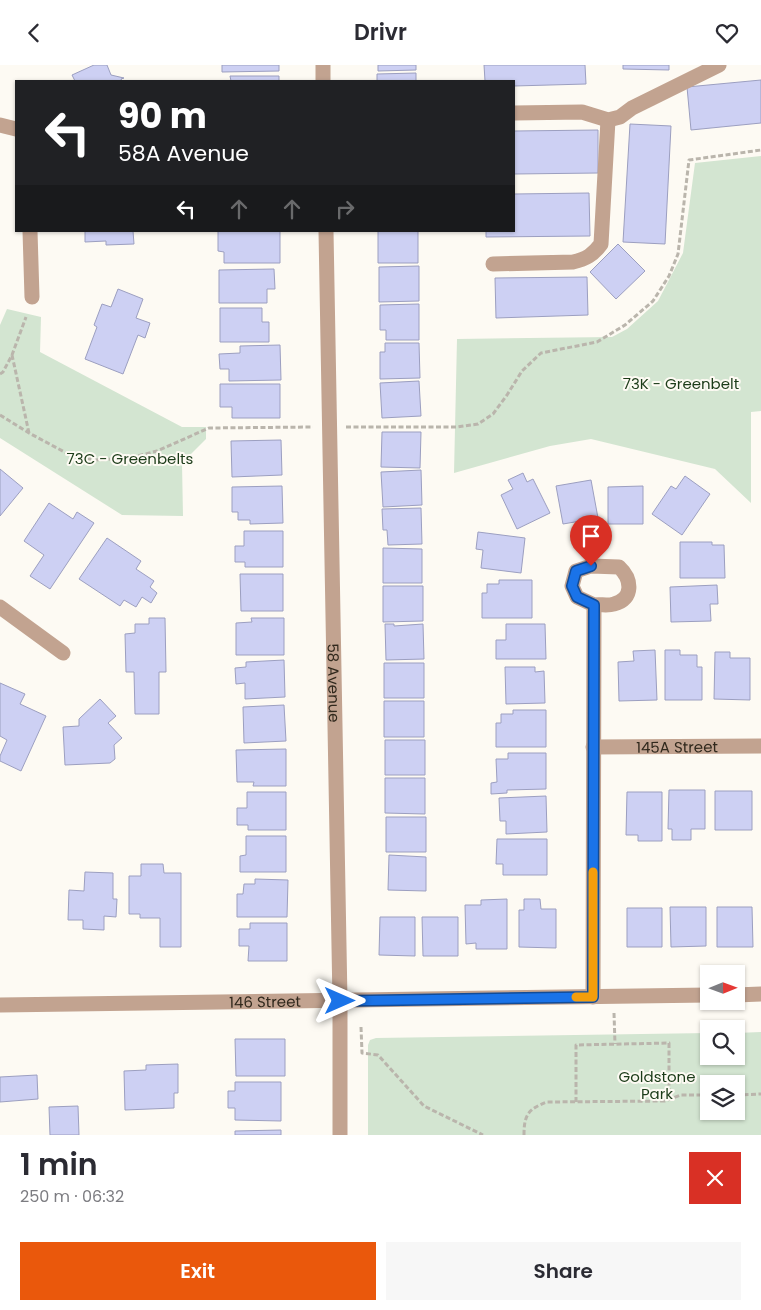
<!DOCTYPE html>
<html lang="en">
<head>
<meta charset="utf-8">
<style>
  body { margin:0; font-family:Poppins,sans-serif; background:#f7f7f7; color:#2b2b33; height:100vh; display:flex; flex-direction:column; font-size:19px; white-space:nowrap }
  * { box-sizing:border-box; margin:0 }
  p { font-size:16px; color:#7c7c81 }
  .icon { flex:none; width:28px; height:28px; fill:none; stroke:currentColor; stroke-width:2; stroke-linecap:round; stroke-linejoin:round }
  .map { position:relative; height:1070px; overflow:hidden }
  .panel { display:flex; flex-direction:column; background:#fff; flex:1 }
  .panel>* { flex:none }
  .top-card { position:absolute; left:15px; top:15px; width:500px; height:152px; border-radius:0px; box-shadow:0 1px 4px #0004; background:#202124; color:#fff; overflow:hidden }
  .needle { width:32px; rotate:89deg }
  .fabs { position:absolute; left:700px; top:900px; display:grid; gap:10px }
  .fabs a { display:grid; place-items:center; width:45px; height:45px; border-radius:0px; background:#fff; box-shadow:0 1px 4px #0004; font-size:25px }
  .pin { position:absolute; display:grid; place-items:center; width:42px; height:42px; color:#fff; margin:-51px -21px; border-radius:50% 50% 50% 0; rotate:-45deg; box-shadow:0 0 5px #0007 }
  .pin .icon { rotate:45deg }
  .me { position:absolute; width:55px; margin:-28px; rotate:90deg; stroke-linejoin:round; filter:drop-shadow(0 0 4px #0008) }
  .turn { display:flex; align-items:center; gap:18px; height:105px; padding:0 20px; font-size:22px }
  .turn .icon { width:65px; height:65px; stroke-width:2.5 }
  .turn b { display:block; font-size:35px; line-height:42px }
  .lanes { display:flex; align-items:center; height:48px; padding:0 20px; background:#0003; justify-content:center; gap:25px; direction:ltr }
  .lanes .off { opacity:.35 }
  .round { display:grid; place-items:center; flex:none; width:52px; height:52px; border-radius:0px; background:#f7f7f7 }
  .head { display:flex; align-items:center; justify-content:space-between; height:85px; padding:0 20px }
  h1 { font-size:30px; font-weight:600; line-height:38px }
  .action { display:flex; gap:10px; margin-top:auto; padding:10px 20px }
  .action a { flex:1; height:58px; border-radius:0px; background:#ea580c; color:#fff; font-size:20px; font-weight:600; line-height:58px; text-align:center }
  .action a+a { background:#f7f7f7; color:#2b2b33 }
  header { display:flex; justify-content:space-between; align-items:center; height:65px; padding:0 20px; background:#fff; font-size:22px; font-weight:600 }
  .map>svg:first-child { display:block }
  .green { fill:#d3e5d1; fill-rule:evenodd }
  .building { fill:#cdd0f3; stroke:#9c9fc0 }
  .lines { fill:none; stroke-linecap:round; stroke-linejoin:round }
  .path { stroke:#bab5ac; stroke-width:3; stroke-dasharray:5 2.5; stroke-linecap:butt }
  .minor { stroke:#c2a390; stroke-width:15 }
  .route-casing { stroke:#114b97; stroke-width:12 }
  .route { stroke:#1a73e8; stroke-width:9 }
  .slow { stroke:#f59e0b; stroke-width:9 }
  .labels { text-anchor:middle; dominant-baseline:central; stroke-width:4; stroke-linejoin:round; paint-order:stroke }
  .park-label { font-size:15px; fill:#1b3b18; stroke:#fdfaf3 }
  .street-label { font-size:15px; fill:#31291d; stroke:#fdfaf3 }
</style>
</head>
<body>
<header><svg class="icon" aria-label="back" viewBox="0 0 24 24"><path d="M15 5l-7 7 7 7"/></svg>Drivr<svg class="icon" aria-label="heart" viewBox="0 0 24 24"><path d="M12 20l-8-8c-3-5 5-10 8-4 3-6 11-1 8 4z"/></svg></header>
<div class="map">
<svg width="761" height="1070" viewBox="0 0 761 1070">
  <rect width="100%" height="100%" fill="#fdfaf3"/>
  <path class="green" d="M761,91V346L751,347V438L715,404L591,374L550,381L454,408L457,274L612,272L627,264L658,236L683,188L695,98Z
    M7,244L41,252L40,287L182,362H206V374L182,398L183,451L122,450L0,373V260Z
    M761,967V1070H368V980L370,975L376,973L709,968V991H736V968ZM709,1019H736V1046H709Z"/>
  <path class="building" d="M94,0H107L111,10L124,13L121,14L122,16H75L72,10Z
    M222,0H279V6L222,7Z
    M378,0H416V5L378,6Z
    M484,0H585L586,19L514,21V16H485Z
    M623,0H669V5L623,4Z
    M416,8V16H377V9Z
    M230,11H279V16H231Z
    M761,15V58L691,65L687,22Z
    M630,59L671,61L665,179L623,177Z
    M598,65V108L514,109V66Z
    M589,128L590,171L486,172V166H514V129Z
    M85,166H133L134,179L106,180V176L85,177Z
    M218,166H280V198H224V187L218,186Z
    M378,166H418V198H378Z
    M618,179L645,206L616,234L590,207Z
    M419,201V236L379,237V202Z
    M274,204L275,224H267V238H219V205Z
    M587,212L588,250L496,253L495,213Z
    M118,224L143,234L136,253L150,258L145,273L138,270L123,309L85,294L97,262L94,260L102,239L111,242Z
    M419,239V275H386V265H380V240Z
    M220,243H262V257H269V277H220Z
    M385,278H419L420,313L380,314V287H385Z
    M280,280L281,315L229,316V304H220L219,289L240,288V281Z
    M419,316L421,351L382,353L380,318Z
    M220,319H280V353H232V342H220Z
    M382,367H421L420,403L381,402Z
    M281,375L282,410L232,412L231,376Z
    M0,404L23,423L0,451Z
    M421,405L422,440L383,442L381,407Z
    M523,408L527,417L533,414L550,448L517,464L501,430L513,424L508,415Z
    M685,411L710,429L682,470L652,449L671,421L676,424Z
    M591,415L598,453L563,459L556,421Z
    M282,421L283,458L250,459V455H238V447H232V422Z
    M643,421V459H608V422Z
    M49,438L73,454L77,447L94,458L50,524L30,511L44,490L24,476Z
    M421,443L422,479L388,480L387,465H383L382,444Z
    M244,466H283V502H245V497H235V481H244Z
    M478,467L525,473L521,508L481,503L483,485L476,484Z
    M107,473L141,496L136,504L154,516L150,522L157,528L151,538L142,532L136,542L124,535L120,541L79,514Z
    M680,477H712V480H724L725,513H680Z
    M383,483L422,484V518H383Z
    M240,509H283V546H241Z
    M499,515H532V553H482V528H487V519H499Z
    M717,520L718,539H710L711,556L671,557L670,522Z
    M383,521H423V556L383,557Z
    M149,553H165L166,607H159V649H135L134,607H126L125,569L135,568V559H149Z
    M251,553H284V590H236V558L252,557Z
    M385,559H394V561L423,559L424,594L386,595Z
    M506,559H545L546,594H496V575H506Z
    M655,585L657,635L619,636L618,597L634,596L633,586Z
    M665,585H680V590H697V602H702V635H665Z
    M715,587H730V593H750V635L714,634Z
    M284,595L285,632L245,634V618L236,619L235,603L246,602V597Z
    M384,598H424V633H384Z
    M505,602H535V607L544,606L545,638L506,639Z
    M0,618L25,629L20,639L46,651L21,706L0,696V691L7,675L0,671Z
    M100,634L116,651L108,658L122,673L114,680L115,694L110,698L65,700L63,662L79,661V654Z
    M384,636H424V672H384Z
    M284,640L286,676L244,678L243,642Z
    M513,645H546V682H496V658H501V649H513Z
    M385,675H425V710H385Z
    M286,684V721H253L254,717H237L236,685Z
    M508,688H546V724L507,725V728L491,729V718L497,717L496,694H508Z
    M385,713H425V749L385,748Z
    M669,725H705V764H691V775H672V764H668Z
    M715,726H752V765H715Z
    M247,727H286V765H248V760H237V743H247Z
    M627,727H662V776H638V770H626Z
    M546,731L547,767L506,769V756H500L499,733Z
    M386,752H426V787H386Z
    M246,771H286V807H240V791L246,790Z
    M497,774H547V810H503V799H496Z
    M389,790L426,792V826L388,825Z
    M141,799H163L164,808H181V882H160V853H140V849H129V811H141Z
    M85,807L113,808V834H117L116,852L104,851V865L83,864V855H68L69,825L84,826Z
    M255,814L288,815L287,852H237V829H243L244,819H255Z
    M507,834V884H476V878L466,879L465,840H481V835Z
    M524,834H540L541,844H556V883L519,882V845H524Z
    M670,842H706V881L671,882Z
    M717,842H752L753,882H717Z
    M627,843H662V882H627Z
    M380,852H415V891L379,890Z
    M422,852H458V891H423Z
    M250,858H287V896H248L249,881H239V864H250Z
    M235,974H285V1011H236Z
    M178,999V1028H174V1043L125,1045L124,1006L146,1005V1000Z
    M37,1010L38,1034L0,1037V1012Z
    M235,1017H281V1056L235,1055V1043H228V1026H235Z
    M78,1041L79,1070H50L49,1042Z
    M281,1065V1070H235V1066Z"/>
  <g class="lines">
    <path class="path" d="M12,290L29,368
      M0,309L3,307L12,290L26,252
      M0,350L29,368L72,391L96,395L130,393L157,386L209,363L313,362
      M346,362H457L478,359L493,349L507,330L522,306L541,288L597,277L625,260L653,236L669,211L678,189L689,95L761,85
      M614,948L615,979
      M361,962L362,988L378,990L424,1041L483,1070
      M736,1030L761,1029
      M576,1037V980L669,978V1035
      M524,1070C524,1050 528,1044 547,1037L665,1036L681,1030H709"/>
    <g class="minor">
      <path d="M323,0V16"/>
      <path d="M514,48L582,47L608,55L620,52L632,43L719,0"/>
      <path d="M0,60L16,64"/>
      <path d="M30,166L32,232"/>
      <path id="s1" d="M326,166L340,936V1070"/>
      <path d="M493,199L573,197C586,194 593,190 601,179L608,55"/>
      <path d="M0,542L63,588"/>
      <path id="s2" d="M593,682L761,681"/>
      <path d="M736,930L761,929"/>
      <path d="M593,932L594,540L577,532L572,521L576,506L591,501L619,502C632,514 634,534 614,539C608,541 600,539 594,540"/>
      <path id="s3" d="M0,940L709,930"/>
    </g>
  </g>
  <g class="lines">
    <g class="route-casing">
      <path id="route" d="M340,936L593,932L594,540L577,532L572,521L576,506L591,501"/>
    </g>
    <use href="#route" class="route"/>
    <path class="slow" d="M576,932H593V807"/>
  </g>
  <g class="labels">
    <g class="park-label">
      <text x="681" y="318">73K - Greenbelt</text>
      <text x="130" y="393">73C - Greenbelts</text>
      <text x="657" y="1011">Goldstone<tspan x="657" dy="17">Park</tspan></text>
    </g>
    <g class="street-label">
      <text stroke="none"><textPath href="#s1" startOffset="452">58 Avenue</textPath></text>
      <text stroke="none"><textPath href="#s2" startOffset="84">145A Street</textPath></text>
      <text stroke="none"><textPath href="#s3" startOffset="265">146 Street</textPath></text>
    </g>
  </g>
</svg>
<div class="fabs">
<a><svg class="needle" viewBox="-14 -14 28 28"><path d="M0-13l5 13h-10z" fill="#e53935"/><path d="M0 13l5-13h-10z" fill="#7c7c81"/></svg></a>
<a><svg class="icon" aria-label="search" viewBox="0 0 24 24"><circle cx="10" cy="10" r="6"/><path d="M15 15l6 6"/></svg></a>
<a><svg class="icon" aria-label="layers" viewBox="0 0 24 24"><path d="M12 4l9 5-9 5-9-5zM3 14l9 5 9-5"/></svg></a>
</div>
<div class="pin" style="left:591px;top:501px;background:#d93025"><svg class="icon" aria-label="arrive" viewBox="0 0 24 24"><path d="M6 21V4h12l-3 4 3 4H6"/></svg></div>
<svg class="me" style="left:340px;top:936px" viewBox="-20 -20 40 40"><path d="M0-17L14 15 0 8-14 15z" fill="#1a73e8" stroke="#fff" stroke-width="4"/></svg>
<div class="top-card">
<div class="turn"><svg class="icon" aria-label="left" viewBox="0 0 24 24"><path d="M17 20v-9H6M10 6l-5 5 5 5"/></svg><div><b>90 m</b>58A Avenue</div></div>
<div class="lanes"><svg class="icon" aria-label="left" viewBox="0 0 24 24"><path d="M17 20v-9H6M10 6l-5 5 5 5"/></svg><svg class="icon off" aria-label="ahead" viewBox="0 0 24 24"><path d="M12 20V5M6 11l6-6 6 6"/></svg><svg class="icon off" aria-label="ahead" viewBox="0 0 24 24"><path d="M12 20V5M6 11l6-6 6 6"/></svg><svg class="icon off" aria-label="right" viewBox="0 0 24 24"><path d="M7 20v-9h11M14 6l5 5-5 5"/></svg></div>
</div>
</div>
<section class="panel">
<div class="head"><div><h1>1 min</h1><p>250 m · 06:32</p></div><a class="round" style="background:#d93025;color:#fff"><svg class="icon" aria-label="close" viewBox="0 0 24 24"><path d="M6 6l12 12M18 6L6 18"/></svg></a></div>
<div class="action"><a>Exit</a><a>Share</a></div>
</section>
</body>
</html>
